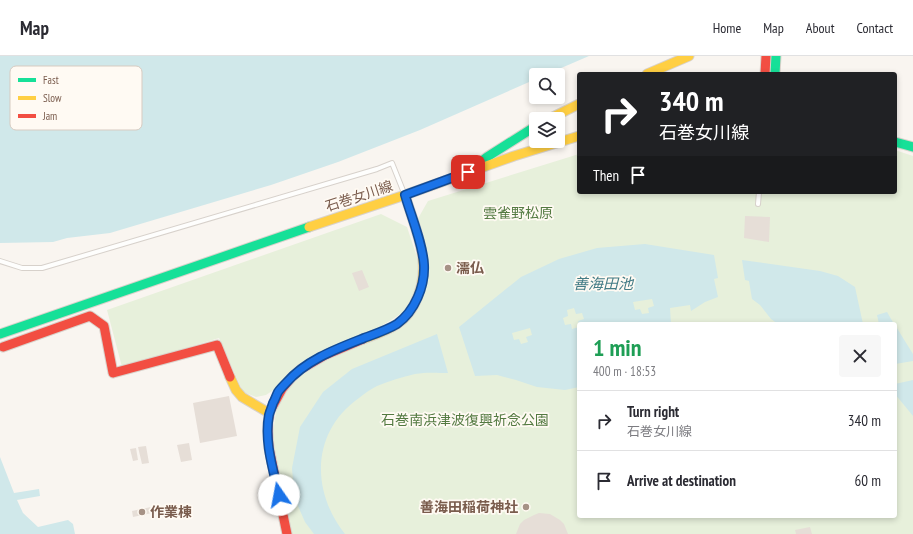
<!DOCTYPE html>
<html lang="en">
<head>
<meta charset="utf-8">
<style>
  body { margin:0; font-family:"PT Sans Narrow","Noto Sans JP",sans-serif; background:#f7f7f7; color:#2b2b33; height:100vh; display:flex; flex-direction:column; font-size:15px; white-space:nowrap }
  * { box-sizing:border-box; margin:0 }
  p { font-size:13px; color:#7c7c81 }
  .icon { flex:none; width:22px; height:22px; fill:none; stroke:currentColor; stroke-width:2; stroke-linecap:round; stroke-linejoin:round }
  .map { position:relative; flex:1; overflow:hidden }
  .panel { position:absolute; left:577px; top:266px; width:320px; height:196px; display:flex; flex-direction:column; background:#fff; border-radius:4px; box-shadow:0 2px 6px #0003 }
  .panel>* { flex:none }
  .top-card { position:absolute; left:577px; top:16px; width:320px; height:122px; border-radius:4px; box-shadow:0 2px 6px #0003; background:#202124; color:#fff; overflow:hidden }
  .controls { position:absolute; left:529px; top:12px; display:grid; gap:8px }
  .controls a { display:grid; place-items:center; width:36px; height:36px; border-radius:4px; background:#fff; box-shadow:0 2px 6px #0003; font-size:20px }
  .pin { position:absolute; display:grid; place-items:center; width:34px; height:34px; color:#fff; margin:-17px; border-radius:8px; box-shadow:0 2px 6px #0006 }
  .me { position:absolute; width:44px; margin:-22px; rotate:348deg; stroke-linejoin:round; filter:drop-shadow(0 0 3px #0008) }
  .turn { display:flex; align-items:center; gap:14px; height:84px; padding:0 16px; font-size:18px }
  .turn .icon { width:52px; height:52px; stroke-width:2.5 }
  .turn b { display:block; font-size:28px; line-height:34px }
  .then { display:flex; align-items:center; height:38px; padding:0 16px; background:#0003; gap:8px; font-size:15px }
  .round { display:grid; place-items:center; flex:none; width:42px; height:42px; border-radius:4px; background:#f7f7f7 }
  .headline { display:flex; align-items:center; justify-content:space-between; height:68px; padding:0 16px }
  h1 { font-size:24px; font-weight:800; line-height:30px; color:#1e9e55 }
  ul { padding:0; list-style:none }
  li { display:flex; align-items:center; gap:12px; height:60px; padding:0 16px; border-top:1px solid #e1e1e2 }
  li div { flex:1 }
  li b { display:block; font-size:15px }
  li em { font-style:normal }
  header { display:flex; align-items:center; gap:24px; box-sizing:border-box; height:56px; padding:0 20px; background:#fff; border-bottom:1px solid #e1e1e2 }
  header strong { font-size:19px }
  nav { display:flex; gap:22px; margin-inline-start:auto; font-size:14px }
  .map>svg:first-child { display:block }
  .green { fill:#e7f0db; fill-rule:evenodd }
  .water { fill:#d0e8ea; fill-rule:evenodd }
  .building { fill:#e6ded7 }
  .lines { fill:none; stroke-linecap:round; stroke-linejoin:round }
  .lane-casing { stroke:#d7d1cb; stroke-width:6 }
  .fast-casing { stroke:#d9d2cb; stroke-width:11 }
  .slow-casing { stroke:#d9d2cb; stroke-width:11 }
  .jam-casing { stroke:#d9d2cb; stroke-width:11 }
  .lane { stroke:#fefefd; stroke-width:4 }
  .fast { stroke:#16e098; stroke-width:9 }
  .slow { stroke:#ffcf43; stroke-width:9 }
  .jam { stroke:#f24e42; stroke-width:9 }
  .route-casing { stroke:#114b97; stroke-width:10 }
  .route { stroke:#1a73e8; stroke-width:7 }
  .poi-dot { fill:#a69286; stroke:#fffaf3; stroke-width:1.5 }
  .labels { text-anchor:middle; dominant-baseline:central; stroke-width:3.5; stroke-linejoin:round; paint-order:stroke }
  .street-label { font-size:14px; fill:#7a5c4d; stroke:#fffaf3 }
  .park-label { font-size:14px; fill:#537a41; stroke:#fffaf3 }
  .poi-label { font-size:14px; font-weight:bold; fill:#7a5c4d; stroke:#fffaf3; text-anchor:start }
  .water-label { font-size:15px; font-style:italic; fill:#437c86; stroke:#fffaf3 }
  .key { fill:#fffaf3; stroke:#d7cbc1; stroke-width:1 }
  .key-label { font-size:11px; fill:#7a5c4d }
</style>
</head>
<body>
<header>
<strong>Map</strong>
<nav><a>Home</a><a>Map</a><a>About</a><a>Contact</a></nav>
</header>
<div class="map">
<svg width="913" height="478" viewBox="0 0 913 478">
  <rect width="100%" height="100%" fill="#f9f5f0"/>
  <path class="green" d="M895,94L913,100V478H291L274,396L273,377L277,348L286,333L310,310L386,277L421,241L416,166L428,145L579,98V136H895ZM579,268H895V460H579Z
    M381,158L407,171L419,207L415,240L407,254L375,274L295,313L272,335L266,339L256,341L243,336L219,282L122,311L107,254Z"/>
  <path class="water" d="M0,0H589L545,19H536V23L420,74L338,106L271,129L110,177L67,182L53,186L0,187Z
    M645,188L714,199L718,222L714,223L718,241L705,246L691,255L690,249L670,252L671,268H579L578,265L584,263L582,257L576,258L574,252L567,254L568,260L563,262L565,269L571,268L572,273L579,271V331L565,334L537,331L516,324L497,319L475,320L459,271L521,221L559,203L597,192ZM652,243L654,250L648,252L649,257L642,258L640,253L635,254L633,246ZM530,272L532,279L526,281L528,286L521,288L519,283L514,284L512,277Z
    M742,204L820,215L838,220L855,231L863,268H823L822,266L815,268H778L771,263L760,249L752,243L749,225L745,224Z
    M887,256L894,268H879L877,259Z
    M895,269L913,298V305L895,308Z
    M437,278L448,317C438,317 426,316 415,318C402,321 389,325 377,330C371,333 365,337 359,342C312,375 310,434 345,478H314L305,466L298,450L294,436L292,412L300,371L323,336L352,313Z
    M913,324V360L895,338V328Z
    M0,401L14,437L39,433L40,440L17,444L23,457L38,471L68,464L73,468L75,478H0Z"/>
  <path class="building" d="M745,160L770,161L769,186L744,182Z
    M362,214L369,231L359,235L352,217Z
    M229,340L237,380L200,387L193,347Z
    M189,387L192,404L181,406L177,389Z
    M146,390L149,407L142,408L138,391Z
    M136,392L138,404L133,405L130,393Z
    M151,451L152,457L133,461L132,455Z
    M539,457L550,458L560,464L564,468L568,478H516L520,468L524,464L534,459Z
    M810,471L812,478H796L795,474Z"/>
  <g class="lines">
    <g class="lane-casing">
      <path id="lane" d="M758,148L759,136
        M0,205L22,212H42L377,113L392,107L404,137"/>
    </g>
    <g class="fast-casing">
      <path id="fast" d="M775,18L776,0
        M895,86L913,91
        M477,109L487,101L536,70
        M0,278L309,171"/>
    </g>
    <g class="slow-casing">
      <path id="slow" d="M647,18L689,0
        M549,63L579,48
        M309,171L405,139L514,100L579,80
        M363,283C374,279 387,275 397,268C405,263 411,255 415,247C434,209 416,176 405,139
        M230,321L236,334L242,341L269,357"/>
    </g>
    <g class="jam-casing">
      <path id="jam" d="M765,18L766,0
        M3,291L90,260L104,270L113,317L217,289L230,321
        M287,478L269,392L268,376V367L270,355L282,333L291,322L301,313L325,299L363,283"/>
    </g>
    <use href="#lane" class="lane"/>
    <use href="#fast" class="fast"/>
    <use href="#slow" class="slow"/>
    <use href="#jam" class="jam"/>
  </g>
  <g class="lines">
    <g class="route-casing">
      <path id="route" d="M279,439C273,413 264,385 269,359C270,355 272,351 273,347C275,344 276,340 278,336C280,333 283,330 286,327C306,304 336,293 364,282C375,278 387,274 397,268C415,255 425,230 424,209C423,188 411,160 405,139L468,116"/>
    </g>
    <use href="#route" class="route"/>
  </g>
  <g class="poi-dot">
    <circle cx="448" cy="212" r="4"/>
    <circle cx="526" cy="451" r="4"/>
    <circle cx="142" cy="456" r="4"/>
  </g>
  <g class="labels">
    <g class="street-label">
      <text transform="translate(359 140) rotate(-18)">石巻女川線</text>
    </g>
    <g class="park-label">
      <text x="518" y="157">雲雀野松原</text>
      <text x="465" y="364">石巻南浜津波復興祈念公園</text>
    </g>
    <g class="poi-label">
      <text x="456" y="212">濡仏</text>
      <text x="518" y="451" text-anchor="end">善海田稲荷神社</text>
      <text x="150" y="456">作業棟</text>
    </g>
    <g class="water-label">
      <text x="603" y="227">善海田池</text>
    </g>
  </g>
  <rect x="10" y="10" width="132" height="64" rx="6" class="key"/>
  <rect x="18" y="22" width="18" height="4" fill="#16e098"/>
  <rect x="18" y="40" width="18" height="4" fill="#ffcf43"/>
  <rect x="18" y="58" width="18" height="4" fill="#f24e42"/>
  <g class="key-label">
    <text x="43" y="28">Fast</text>
    <text x="43" y="46">Slow</text>
    <text x="43" y="64">Jam</text>
  </g>
</svg>
<div class="controls">
<a><svg class="icon" aria-label="search" viewBox="0 0 24 24"><circle cx="10" cy="10" r="6"/><path d="M15 15l6 6"/></svg></a>
<a><svg class="icon" aria-label="layers" viewBox="0 0 24 24"><path d="M12 4l9 5-9 5-9-5zM3 14l9 5 9-5"/></svg></a>
</div>
<div class="pin" style="left:468px;top:116px;background:#d93025"><svg class="icon" aria-label="arrive" viewBox="0 0 24 24"><path d="M6 21V4h12l-3 4 3 4H6"/></svg></div>
<svg class="me" style="left:279px;top:439px" viewBox="-20 -20 40 40"><circle r="19" fill="#fff"/><path d="M0-13L10 11 0 6-10 11z" fill="#1a73e8"/></svg>
<div class="top-card">
<div class="turn"><svg class="icon" aria-label="right" viewBox="0 0 24 24"><path d="M7 20v-9h11M14 6l5 5-5 5"/></svg><div><b>340 m</b>石巻女川線</div></div>
<div class="then">Then<svg class="icon" aria-label="arrive" viewBox="0 0 24 24"><path d="M6 21V4h12l-3 4 3 4H6"/></svg></div>
</div>
<section class="panel">
<div class="headline"><div><h1>1 min</h1><p>400 m · 18:53</p></div><a class="round"><svg class="icon" aria-label="close" viewBox="0 0 24 24"><path d="M6 6l12 12M18 6L6 18"/></svg></a></div>
<ul>
<li><svg class="icon" aria-label="right" viewBox="0 0 24 24"><path d="M7 20v-9h11M14 6l5 5-5 5"/></svg><div><b>Turn right</b><p>石巻女川線</p></div><em>340 m</em></li>
<li><svg class="icon" aria-label="arrive" viewBox="0 0 24 24"><path d="M6 21V4h12l-3 4 3 4H6"/></svg><div><b>Arrive at destination</b></div><em>60 m</em></li>
</ul>
</section>
</div>
</body>
</html>
